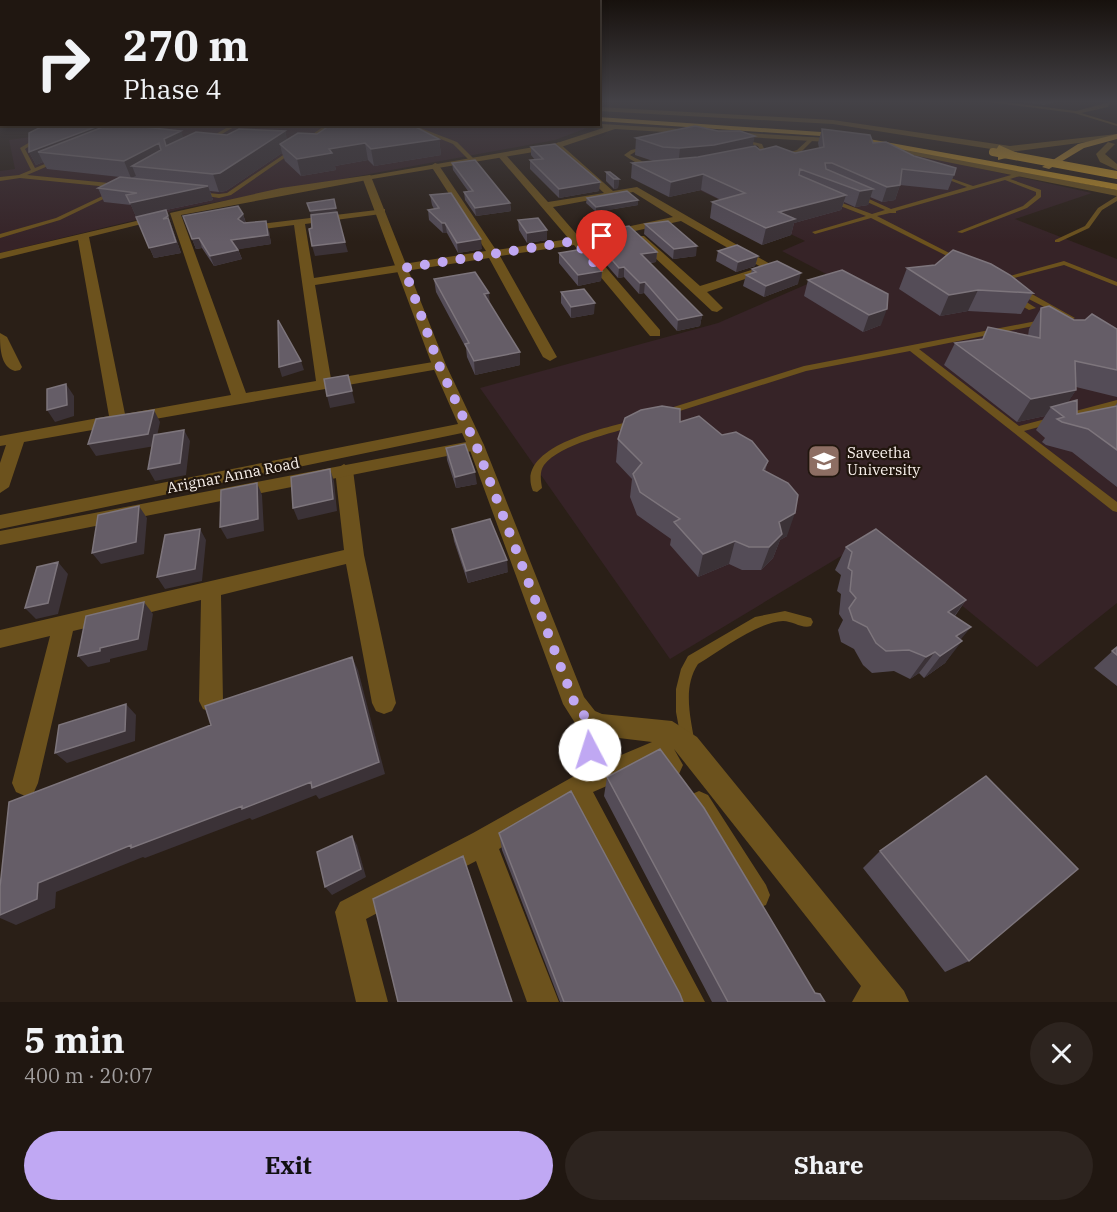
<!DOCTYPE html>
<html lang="en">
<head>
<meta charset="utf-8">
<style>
  body { margin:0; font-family:"IBM Plex Serif",serif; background:#2d241f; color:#f1f3f6; height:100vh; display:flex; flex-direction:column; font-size:22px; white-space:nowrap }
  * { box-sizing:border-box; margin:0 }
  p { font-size:20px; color:#a29f9f }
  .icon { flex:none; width:33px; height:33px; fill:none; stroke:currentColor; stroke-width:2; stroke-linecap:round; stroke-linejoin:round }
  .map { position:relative; height:1002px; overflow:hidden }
  .sheet { display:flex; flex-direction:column; background:#201711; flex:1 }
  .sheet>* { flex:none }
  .hud { position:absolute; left:0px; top:0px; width:600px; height:126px; box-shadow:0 3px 9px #0003,0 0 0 2px #3d3631; background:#201711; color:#f1f3f6; overflow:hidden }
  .pin { position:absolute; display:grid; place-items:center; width:51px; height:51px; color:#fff; margin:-62px -26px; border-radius:50% 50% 50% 0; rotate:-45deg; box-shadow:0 0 6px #0007 }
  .pin .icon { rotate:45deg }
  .me { position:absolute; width:66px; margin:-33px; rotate:355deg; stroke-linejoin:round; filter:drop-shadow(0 0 4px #0008) }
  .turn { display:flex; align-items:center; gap:21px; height:126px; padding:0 24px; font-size:27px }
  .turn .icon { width:78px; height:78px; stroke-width:2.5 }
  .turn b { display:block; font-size:42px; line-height:51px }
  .round { display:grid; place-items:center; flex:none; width:63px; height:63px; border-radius:32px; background:#2d241f }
  .overview { display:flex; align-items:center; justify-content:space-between; height:102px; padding:0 24px }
  h1 { font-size:36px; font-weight:700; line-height:45px }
  .action { display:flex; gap:12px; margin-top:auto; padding:12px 24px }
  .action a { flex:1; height:69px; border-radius:36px; background:#c0a8f3; color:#111; font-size:24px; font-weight:700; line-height:69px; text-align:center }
  .action a+a { background:#2d241f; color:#f1f3f6 }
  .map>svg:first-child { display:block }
  .education { fill:#362327 }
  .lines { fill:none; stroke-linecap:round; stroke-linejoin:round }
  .service { fill:#6c521d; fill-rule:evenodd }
  .minor { fill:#6c521d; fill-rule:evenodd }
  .tertiary { fill:#6c521d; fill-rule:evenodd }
  .primary { fill:#ad8227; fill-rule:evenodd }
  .trunk { fill:#bb8c22; fill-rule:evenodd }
  .trunk-bridge { stroke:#bb8c22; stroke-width:8 }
  .wall { fill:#544c57 }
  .shaded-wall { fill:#3b3237 }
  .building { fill:#655d67; stroke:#7d757c; stroke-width:1.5 }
  .route { stroke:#c0a8f3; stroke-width:10; stroke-dasharray:0 18 }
  .labels { text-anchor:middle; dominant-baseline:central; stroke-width:4.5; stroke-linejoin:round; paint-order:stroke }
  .poi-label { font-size:15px; fill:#faf2ed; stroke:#21160e; text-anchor:start }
  .street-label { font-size:15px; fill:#faf2ed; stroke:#21160e }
</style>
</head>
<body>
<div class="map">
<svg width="1117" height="1002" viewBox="0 0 1117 1002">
  <rect width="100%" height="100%" fill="#2a1f17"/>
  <path class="education" d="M125,124H522L587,128L555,140L185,208L0,253V171L15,169L9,140Z
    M882,147L1092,193L1015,219L1117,259V603L1037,667L876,535L670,659L480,388L718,323L828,275L782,251L805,241L695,188Z"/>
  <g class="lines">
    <path class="service" d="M989,102H1003L1076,111L1110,102L1108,107L1081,113L1117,124V126L1074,113Z
      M233,124H239L210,141L206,140Z
      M327,124H333L307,143H303V141Z
      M403,124H410L457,142L475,160L470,161L453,144Z
      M699,136L740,139L762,144L766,153C758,157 748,159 739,161C704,170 656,180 624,155L631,150ZM699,138L740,141L758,146L761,152C721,164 669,179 630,155L635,152Z
      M811,137L815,138L801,152L781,158L778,156L797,150Z
      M35,139L39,140L25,149L35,168L57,159L62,160L27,175L119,184L122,186L119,188L20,178L0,181V177L19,175L31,170L20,148Z
      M292,149L296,150L231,195L219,198L194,194L197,192L219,194L227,193Z
      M1028,170L1030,173L1010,179L1041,190V197L1027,208L962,233L957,232L1023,206L1036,195V192L1005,180L896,211V213H890L877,216L961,259V261H957L871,218L815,234L812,232L866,216L830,202V200H834L872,214L885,210L854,196V194H858L891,209L967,187L939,176V174L973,186Z
      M113,191L118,192L60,220L0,238V234L56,218Z
      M1117,196V201L1102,210L1089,228L1059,242H1055V240L1085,226L1098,208Z
      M1064,261L1117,282V286L1064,265L999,282L995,280Z
      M1015,288H1021L1075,318L1071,320L1068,319L919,349L1019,426L1117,400V406L1024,431L1117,502V512L1113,511L910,351L806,371L667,415L664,416L659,413L661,411L804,366L1062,316L1015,292Z
      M1011,296H1017L1036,308L1029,310L1011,300Z
      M635,420L638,421L640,423L638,425C613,433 560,444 544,465C539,472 541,481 542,488L537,492L533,491C514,446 606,428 635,420Z
      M785,611L811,618L813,622L811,626C802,629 793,621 783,621C757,622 721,650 698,664C682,688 691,719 695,745L693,750L688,752L683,750L676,712V689L681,669L688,656L755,617Z"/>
    <path class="minor" d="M558,142L613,191L637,187L777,268L707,292L723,308L717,312L712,311L636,240V236H644L700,286L761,267L681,221L584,242L660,330V336H650L574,245L500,256L557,357L550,361L543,357L489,258L315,285L331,379L439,361L446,365L439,369L24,442L9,487L0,493V463L6,445L0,446V436L109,416L78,240L0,259V253L166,214V218L89,237L125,414L231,395L170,213L281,188L370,175L372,177L367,180L181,215L246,393L316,381L294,225L248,231L243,228L244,226L385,209V213L381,214L305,224L314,278L486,251L431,166L435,163L438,164L496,250L569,239L497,155L504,153L548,202L604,193L555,147ZM633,192L673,217L579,237L553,207Z
      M0,333L7,337L22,367L20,370L15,371C0,367 0,346 0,333Z
      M476,440L484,445L584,697L595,711L602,714L672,721L697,737L904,991L909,1002H852L861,986L674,749L683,765L679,774L670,777L661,774L655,765L593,792L705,1002H672L571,805L499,849L559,1002H527L476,861L366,919L388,1002H356L335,912L340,902L473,833L585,770L578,750L575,723L563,704L468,445ZM601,736H602L652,742L607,761Z
      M344,464L353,470L364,555L396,703L392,711L384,714L376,711L372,703L346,564L221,595L223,701L219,709L211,712L203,709L199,701L201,600L73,631L38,783L34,792L25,796L16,792L12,783L50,636L0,648V630L344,550L335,470Z
      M699,791L708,795L766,885L770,895L766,905L756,909L746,905L690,813L686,804L690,795Z"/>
    <path class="tertiary" d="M598,107L833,120L1010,146L1117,134V138L1010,152L833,124L598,111Z
      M602,124L844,139L848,141L844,143L615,129L558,148L372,179L446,365L484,445L482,449L0,545V531L466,442L462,433L0,529V515L458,424L432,365L362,177L557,143L603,128Z
      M1108,142L1115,144L1105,154L1117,164V170L1100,162L1096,154Z
      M880,143L1117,190V196L877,148Z"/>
    <path class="primary" d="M1117,134V139L1084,148L1049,169L1042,167L1078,144Z"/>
    <path class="trunk" d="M598,117L836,133L1117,184V190L836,137L598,121Z
      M999,145L1017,153L1018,155L998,160V156L1006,154L996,150Z"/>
    <path class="trunk-bridge" d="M993,152L1117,175"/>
  </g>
  <path class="wall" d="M1023,102H1054L1044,105Z
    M98,126V129L183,138L285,131L287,140L317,134L439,139L441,155L374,166L368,160L335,166L336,170L301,176L285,161L282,153L226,191L219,192L210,191L213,200L166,210L181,253L154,258L131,205L104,202L98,188L120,177L47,169L43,162L36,165L29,152L51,127Z
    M822,129L873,143L954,175L948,190L900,185L895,200L882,202L870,197L868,205L855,207L844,202L841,210L794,223L791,235L762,245L710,218L712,202L721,200L701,190L669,197L631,178L632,163L653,161L635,155L636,138L753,146L760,150L795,153L819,148L818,143Z
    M531,147L600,182L599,191L559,198L530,169V160H535L531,155Z
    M452,163L510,203L511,211L476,216L465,200L464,192L468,191L453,170Z
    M606,172L619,179L618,188L614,189L606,181Z
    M430,195L482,249L458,253L447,233H443L429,220L428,210L434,209L432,205Z
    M587,198L638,200V205L596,212L586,203Z
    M243,214L246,223L269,231L271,244L238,249L242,259L214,266L202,248L196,249L183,216Z
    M518,220L547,230V240L527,243L519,230Z
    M645,224L696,256L673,259L644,234Z
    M595,232L657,252L656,262L650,263L702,315L700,326L677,331L644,293L639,294L624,277L618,278L599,256L600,247L595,242Z
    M718,251L758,256L755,266L736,272L716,261Z
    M559,253L602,271L601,281L578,286L559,263Z
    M907,268L1033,293L1021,314L968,311L940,316L899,289Z
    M752,269L798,284L764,297L743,286L746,275L751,273Z
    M842,270L881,325L863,332L804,296L808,280Z
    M434,279L490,304L520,352V365L475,375L467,357L466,348L436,292Z
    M561,292L594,314L571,318L561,303Z
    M1041,308L1074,320L1117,329V397L1076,387V390L1067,403L1077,414L1115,406L1117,403V487L1072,452L1046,445L1042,442L1045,438L1036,430L1045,416L1017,422L944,365L955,343L982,339L988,327L1028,336L1029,329Z
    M680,422L722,435L768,461L765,471L787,536L780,540L773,558L761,570H742L729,564L698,577L670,545L671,539L637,515L630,497L632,479L616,462L618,439Z
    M446,448L477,484L456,488L447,460Z
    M452,529L508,572L468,583L454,541Z
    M846,547L966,600L955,616L961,640L945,663L924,678L919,673L910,679L894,671L872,673L863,665L854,649L841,642L838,630L843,620L839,614L841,594L837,591L841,575L835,570Z
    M1117,647V686L1094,668Z
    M607,777L815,993L825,1002H712L604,796Z
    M499,833L683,1002H560L502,850Z
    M880,851L969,961L945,972L863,868Z"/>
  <path class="shaded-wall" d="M98,126L103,139L38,152L43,162L36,165L29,152Z
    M181,131L187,147L170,156L164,139Z
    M285,131L289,148L280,144L282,153L226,191L219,192L213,174Z
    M755,136L751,152L678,166L680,148Z
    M439,139L441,155L374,166L371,149Z
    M159,143L166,160L132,166L136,176L131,178L124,161Z
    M365,143L368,160L335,166L336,170L301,176L297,159L329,149Z
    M703,174L701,190L669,197L671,182Z
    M614,179H619L618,188L614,189Z
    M600,182L599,191L559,198V189Z
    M900,185L895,200L882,202L887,187Z
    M208,186L213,200L166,210L181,253L154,258L130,203Z
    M873,189L868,205L855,207L860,191Z
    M846,195L841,210L794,223L791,235L762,245L766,228L779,212Z
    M638,200V205L596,212V207Z
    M510,203L511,211L476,216L475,208Z
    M336,208L337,213L311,216L310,211Z
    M243,214L246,224L241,229L238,219Z
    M266,221L269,231L271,244L235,250L231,240Z
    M442,223H445L447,233H443Z
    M547,230V240L527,243V233Z
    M199,238L202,248L196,249L192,239Z
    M481,239L482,249L458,253L457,243Z
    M345,242L348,252L315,256L312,246Z
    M697,246L696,256L673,259L674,249Z
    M238,250L242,259L214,266L210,256Z
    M657,252L656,262L640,264L641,254Z
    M758,256L755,266L736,272L738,262Z
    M624,267V277L618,278L619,268Z
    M602,271L601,281L578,286V275Z
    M801,273L798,284L764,297L766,286Z
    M645,282L644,293L639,294L640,283Z
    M978,290L968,311L940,316L949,295Z
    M489,293L490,306L484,294Z
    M595,303L594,314L571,318V307Z
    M887,309L881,325L863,332L869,315Z
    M702,315L700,326L677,331L678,320Z
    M520,352V365L475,375L474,361Z
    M301,361L304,370L282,377L279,367Z
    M348,375L355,403L330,408L327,396Z
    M66,384L74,396V416L55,422L47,410Z
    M1076,390L1061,413L1051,407L1045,416L1017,422L1031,399Z
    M154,410L160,422L155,446L96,456L88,444Z
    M184,430L190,441L186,475L155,481L148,469Z
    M330,469L334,481L337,511L298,520L293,508Z
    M475,472L477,484L456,488L455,477Z
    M257,483L262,495L264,531L227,539L220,527Z
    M139,506L147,518L144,554L101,564L92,553Z
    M795,513L787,536L780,540L773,558L761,570L779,522Z
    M200,529L206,540L202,581L165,589L157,577Z
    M735,541L729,564L698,577L703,554Z
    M507,560L508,572L468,583L466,571Z
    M58,562L68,574L58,614L36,619L25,608Z
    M966,600L949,623L948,612Z
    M144,602L153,614L147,650L110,659V662L88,667L78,656L100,648Z
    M971,627L957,644L962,641L945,663L924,678L956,636Z
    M935,652L919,673L910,679L926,657Z
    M352,657L358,670L385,774L319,799L316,795L252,820L250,818L145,858L143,857L56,892L55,908L16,925L0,918V915L38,883Z
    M126,704L136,715L135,741L67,763L55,753Z
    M352,836L357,845L366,877L332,895L325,887Z"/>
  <path class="building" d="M57,124H78L98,126L29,152V133L43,126L51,127Z
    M116,124L181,131L164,139L166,146L196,132L227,135L239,129L285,131L220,173L213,174L132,166L161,150L159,143L124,161L38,152L103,127Z
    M332,124H410L439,139L371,149L365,143L329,149L332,153L297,159L280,144L298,133L317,134Z
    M695,126L718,131H740L755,136L714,145L680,148L663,147L636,138Z
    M822,129L870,135L873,143L886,142L914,156L956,168L954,175L902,169L900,185L887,187L832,163H825L826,169L873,189L860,191L800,169L799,175L846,195L779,212L795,219L766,228L712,202L745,193L703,174L671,182L632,163L698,157L755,146L760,150L776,146L795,153L824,147Z
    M555,144L600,182L559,189L530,160L543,159L531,147Z
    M475,160L510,203L475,208L464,192L473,191L452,163Z
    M606,172H610L619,179H614Z
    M120,177L208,186L130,203L126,195L137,193L98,188Z
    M627,191L638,200L596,207L587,198Z
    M451,193L481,239L457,243L445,223H442L428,210L439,208L430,195Z
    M334,199L336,208L310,211L307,203Z
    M238,206L243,214L238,219L244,223L266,221L268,235L231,240L238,250L210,256L199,238L192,239L183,216Z
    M166,210L168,216L163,219L168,218L176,242L149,248L136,217Z
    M337,212L345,242L312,246L309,229L312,228L311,215Z
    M538,218L547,230L527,233L518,220Z
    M668,221L697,246L674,249L645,224Z
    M629,226L657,252L641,254L702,315L678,320L645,282L640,283L624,267L619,268L600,246L606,243L595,232Z
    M737,245L758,256L738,262L718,251Z
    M583,249L602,271L578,275L559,253Z
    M953,250L991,264L1010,275L1033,293L978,290L949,295L907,268L935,265Z
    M777,261L801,273L766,286L746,275L756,272L752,269Z
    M842,270L888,294L887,309L869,315L808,280Z
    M475,272L489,293L484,294L520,352L474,361L465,344L469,343L434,279Z
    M584,289L595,303L571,307L561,292Z
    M1049,306L1074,320H1085L1092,314L1117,329V370L1075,361L1076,390L1031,399L955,343L983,339L988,327L1040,338L1041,308Z
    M278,320L301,361L279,367Z
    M348,375L352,391L327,396L324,379Z
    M66,384L67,405L47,410V389Z
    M1077,400V414L1117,406V450L1088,429L1062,422L1057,419L1064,417L1051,407Z
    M662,406L680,409V422L699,416L722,435L736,432L752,441L768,461L763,470L788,483L798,495L795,513L779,522L782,534L769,547H749L735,541L703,554L674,522L680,519L640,492L633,474L642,463L618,439L625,418L641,410Z
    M154,410L148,434L88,444L96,419Z
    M184,430L180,463L148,469L154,435Z
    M465,444L475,472L455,477L446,448Z
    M330,469L333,499L293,508L291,477Z
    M257,483L258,519L220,527L221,490Z
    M139,506L136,542L92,553L98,515Z
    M490,519L507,560L466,571L452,529Z
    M200,529L195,569L157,577L165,535Z
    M876,529L966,600L948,612L971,627L956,636L962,641L940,656L935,652L926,657L909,650L886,651L876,643L867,627L853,620L849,608L856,598L850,591L852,571L848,568L852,552L846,547Z
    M58,562L48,603L25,608L37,567Z
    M144,602L138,639L100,648V651L78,656L86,616Z
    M1117,647V655L1112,651Z
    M352,657L379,762L312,788L311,782L242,809V806L131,848V845L38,883L37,899L0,915V887L9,802L211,725L205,706Z
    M126,704L125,731L55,753L59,725Z
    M660,749L704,808L815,993L820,994L825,1002H728L607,777Z
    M986,776L1078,869L969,961L880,851Z
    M571,791L680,994L683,1002H564L499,833Z
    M352,836L361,869L325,887L317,852Z
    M463,856L512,1002H398L373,899Z"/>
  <linearGradient id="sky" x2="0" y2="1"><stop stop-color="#17110d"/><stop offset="0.42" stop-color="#444247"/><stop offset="1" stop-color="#444247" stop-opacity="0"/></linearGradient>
  <rect width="1117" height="242" fill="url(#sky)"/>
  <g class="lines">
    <path class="route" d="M590,750L587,719L575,704L476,445L439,365L404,268L575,241L602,272"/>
  </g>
  <defs>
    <g id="university-square" transform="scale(1.725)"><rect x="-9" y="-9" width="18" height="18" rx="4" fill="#8d6e63" stroke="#21160e"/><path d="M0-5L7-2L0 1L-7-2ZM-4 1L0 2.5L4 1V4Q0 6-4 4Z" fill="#fff"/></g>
  </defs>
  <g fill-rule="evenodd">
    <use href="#university-square" x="824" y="461"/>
  </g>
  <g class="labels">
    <g class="poi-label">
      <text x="847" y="452">Saveetha<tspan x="847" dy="17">University</tspan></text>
    </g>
    <g class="street-label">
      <text transform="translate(233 475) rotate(-11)">Arignar Anna Road</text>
    </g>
  </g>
</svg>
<div class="pin" style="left:602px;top:272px;background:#d93025"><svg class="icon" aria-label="arrive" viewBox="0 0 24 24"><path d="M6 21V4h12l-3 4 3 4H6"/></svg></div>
<svg class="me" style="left:590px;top:750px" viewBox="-20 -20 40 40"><circle r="19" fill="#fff"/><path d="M0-13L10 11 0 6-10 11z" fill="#c0a8f3"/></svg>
<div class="hud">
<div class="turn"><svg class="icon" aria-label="right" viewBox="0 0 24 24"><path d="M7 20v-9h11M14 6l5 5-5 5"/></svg><div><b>270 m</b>Phase 4</div></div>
</div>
</div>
<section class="sheet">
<div class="overview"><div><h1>5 min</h1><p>400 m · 20:07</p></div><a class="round"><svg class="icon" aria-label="close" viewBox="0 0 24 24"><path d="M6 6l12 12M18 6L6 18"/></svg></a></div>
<div class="action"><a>Exit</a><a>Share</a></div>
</section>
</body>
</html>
